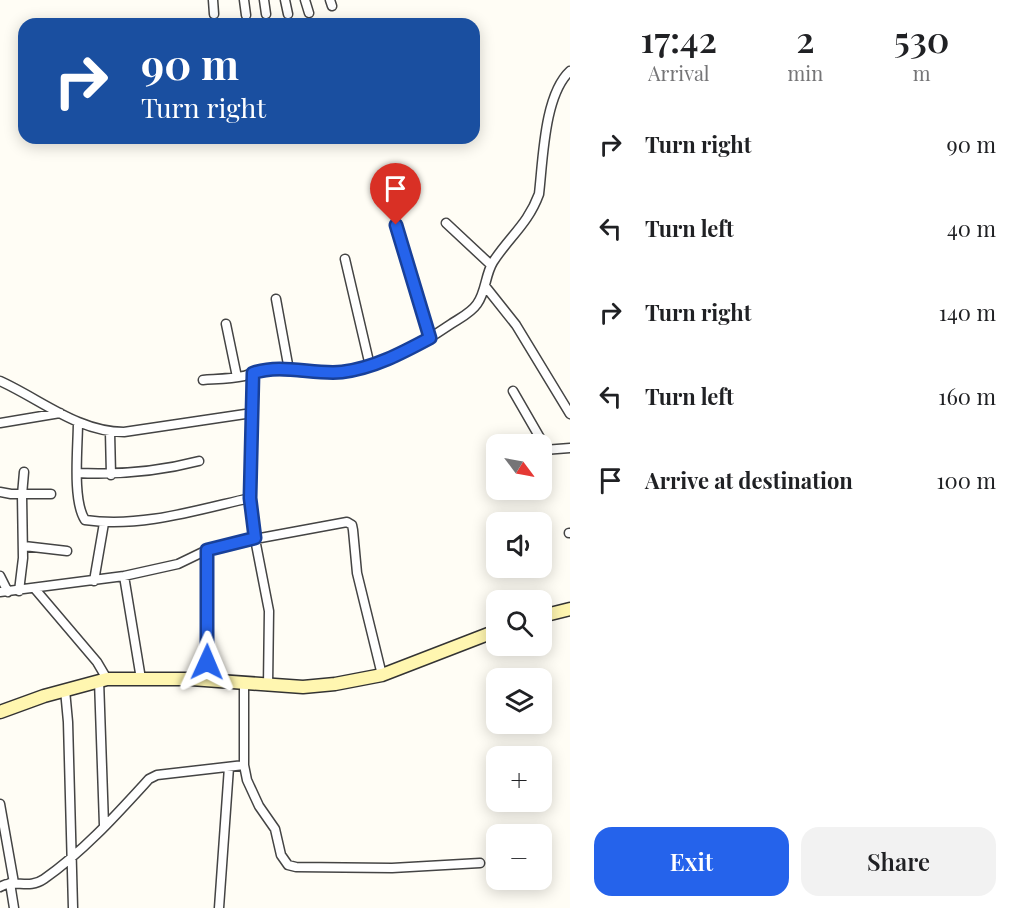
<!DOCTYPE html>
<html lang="en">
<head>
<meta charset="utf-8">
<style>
  body { margin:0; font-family:"Playfair Display",serif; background:#f2f2f2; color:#202124; height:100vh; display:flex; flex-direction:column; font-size:22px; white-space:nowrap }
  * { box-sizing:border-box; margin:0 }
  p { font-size:20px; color:#757577 }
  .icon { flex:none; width:33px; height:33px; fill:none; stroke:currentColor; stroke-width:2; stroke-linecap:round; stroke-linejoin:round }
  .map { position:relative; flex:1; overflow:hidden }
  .drawer { display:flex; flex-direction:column; background:#fff; width:450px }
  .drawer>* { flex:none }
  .banner { position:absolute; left:18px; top:18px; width:462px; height:126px; border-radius:18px; box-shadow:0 3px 15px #0003; background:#1a4fa0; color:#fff; overflow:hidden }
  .needle { width:39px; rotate:122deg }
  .fabs { position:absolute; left:486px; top:434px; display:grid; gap:12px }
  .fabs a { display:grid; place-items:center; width:66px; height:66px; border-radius:12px; background:#fff; box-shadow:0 3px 15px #0003; font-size:30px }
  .pin { position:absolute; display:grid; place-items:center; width:51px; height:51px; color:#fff; margin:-62px -26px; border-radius:50% 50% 50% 0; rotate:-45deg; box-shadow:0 0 6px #0007 }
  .pin .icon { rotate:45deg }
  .me { position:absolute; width:66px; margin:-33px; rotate:1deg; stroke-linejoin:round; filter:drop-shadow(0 0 4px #0008) }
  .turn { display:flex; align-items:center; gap:21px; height:126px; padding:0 24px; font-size:27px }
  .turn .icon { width:78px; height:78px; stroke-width:2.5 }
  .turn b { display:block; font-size:42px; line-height:51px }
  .eta { display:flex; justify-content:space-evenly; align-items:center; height:102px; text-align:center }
  .eta b { font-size:36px; font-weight:600; line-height:42px }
  .button { display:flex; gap:12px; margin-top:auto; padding:12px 24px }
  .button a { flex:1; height:69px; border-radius:18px; background:#2563eb; color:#fff; font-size:24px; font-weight:600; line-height:69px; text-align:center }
  .button a+a { background:#f2f2f2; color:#202124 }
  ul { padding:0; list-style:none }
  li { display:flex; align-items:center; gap:18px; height:84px; padding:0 24px }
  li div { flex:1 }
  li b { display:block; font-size:22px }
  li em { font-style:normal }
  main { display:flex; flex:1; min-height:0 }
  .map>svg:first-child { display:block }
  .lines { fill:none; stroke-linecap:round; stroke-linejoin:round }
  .minor-casing { stroke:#444; stroke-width:11 }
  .secondary-casing { stroke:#333; stroke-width:15 }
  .minor { stroke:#fff; stroke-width:8 }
  .secondary { stroke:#fff6b0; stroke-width:12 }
  .route-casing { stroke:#184099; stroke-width:15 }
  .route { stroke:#2563eb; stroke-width:10 }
</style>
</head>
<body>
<main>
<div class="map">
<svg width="570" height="908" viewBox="0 0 570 908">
  <rect width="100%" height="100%" fill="#fffdf5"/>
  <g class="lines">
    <g class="minor-casing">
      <path id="minor" d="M213,0L214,14
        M244,0L246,15
        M264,0L266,14
        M285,0L288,14
        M305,0L309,13
        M330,0L332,6
        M446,223L491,265
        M397,225L430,338
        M345,259L370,366
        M485,286L516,325L570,414
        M276,299L289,370
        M226,324L237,377
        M253,373L250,498L255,539L269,611L268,686
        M203,380C216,379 230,379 244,376C250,374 255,372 261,371C289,368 317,376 343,372C383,366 419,346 451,324C460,318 471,313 477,304C486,292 485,275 493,262C509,237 528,224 539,194C543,160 544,95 570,71
        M0,381C40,399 78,432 124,432L252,413
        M513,391L547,450
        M78,422C78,447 72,500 85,520C141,528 197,510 250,498
        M0,423L60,413
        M110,432L111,475
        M544,450L570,448
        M77,473C120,475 157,472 199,461
        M0,492L11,494H51
        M569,533H570
        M24,546L67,551
        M0,576L8,592
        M124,576L141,679
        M94,581L104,523
        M35,589L97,662L107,679
        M19,591L23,558L22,495L24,472
        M0,592L124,576L178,564L207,550L255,539L347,522L352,525L353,530L357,573L382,675
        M99,680L104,825
        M206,681L207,550
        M244,685V765L247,780L259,806L275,829L281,855L288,865L296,867L392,868L480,863
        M65,690L68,722L73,908
        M0,804L14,883
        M10,883L14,908
        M0,887C14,878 28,890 44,879C83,852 117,814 149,779L157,775L244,765
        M219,908L229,767"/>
    </g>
    <g class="secondary-casing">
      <path id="secondary" d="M542,616L570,609
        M0,712L44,696L107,679H191L303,687L335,684L382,675L496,631"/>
    </g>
    <use href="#minor" class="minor"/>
    <use href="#secondary" class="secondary"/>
  </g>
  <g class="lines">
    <g class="route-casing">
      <path id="route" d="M207,662V550L255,538L250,498L253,373C282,363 313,375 342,372C374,368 402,353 430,338L396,225"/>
    </g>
    <use href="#route" class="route"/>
  </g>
</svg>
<div class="fabs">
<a><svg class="needle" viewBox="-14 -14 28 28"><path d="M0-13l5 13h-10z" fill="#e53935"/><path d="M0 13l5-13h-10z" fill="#757577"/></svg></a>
<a><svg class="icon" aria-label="sound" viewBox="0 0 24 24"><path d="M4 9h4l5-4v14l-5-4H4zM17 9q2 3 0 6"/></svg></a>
<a><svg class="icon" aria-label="search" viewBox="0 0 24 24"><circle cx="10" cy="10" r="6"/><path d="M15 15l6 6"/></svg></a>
<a><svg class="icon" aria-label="layers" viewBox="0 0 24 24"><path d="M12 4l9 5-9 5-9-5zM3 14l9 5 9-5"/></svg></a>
<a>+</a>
<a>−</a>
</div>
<div class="pin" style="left:396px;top:225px;background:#d93025"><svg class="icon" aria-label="arrive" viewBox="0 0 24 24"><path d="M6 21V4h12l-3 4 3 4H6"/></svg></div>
<svg class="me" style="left:207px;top:662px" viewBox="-20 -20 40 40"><path d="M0-17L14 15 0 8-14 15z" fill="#2563eb" stroke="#fff" stroke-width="4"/></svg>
<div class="banner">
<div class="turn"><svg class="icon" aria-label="right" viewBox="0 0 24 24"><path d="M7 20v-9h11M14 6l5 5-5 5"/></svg><div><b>90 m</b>Turn right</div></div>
</div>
</div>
<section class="drawer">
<div class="eta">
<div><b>17:42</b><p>Arrival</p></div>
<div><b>2</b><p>min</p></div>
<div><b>530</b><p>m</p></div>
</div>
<ul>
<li><svg class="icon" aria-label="right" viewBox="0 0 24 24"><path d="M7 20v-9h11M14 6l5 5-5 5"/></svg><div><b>Turn right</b></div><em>90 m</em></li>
<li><svg class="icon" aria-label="left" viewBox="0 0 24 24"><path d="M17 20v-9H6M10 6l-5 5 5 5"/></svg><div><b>Turn left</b></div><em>40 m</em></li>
<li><svg class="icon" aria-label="right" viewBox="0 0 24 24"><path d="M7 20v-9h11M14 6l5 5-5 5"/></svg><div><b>Turn right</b></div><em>140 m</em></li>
<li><svg class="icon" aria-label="left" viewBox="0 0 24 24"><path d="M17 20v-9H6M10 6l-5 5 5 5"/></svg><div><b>Turn left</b></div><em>160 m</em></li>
<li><svg class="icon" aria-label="arrive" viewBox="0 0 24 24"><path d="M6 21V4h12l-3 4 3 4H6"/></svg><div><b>Arrive at destination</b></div><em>100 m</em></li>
</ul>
<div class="button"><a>Exit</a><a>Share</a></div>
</section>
</main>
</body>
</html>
